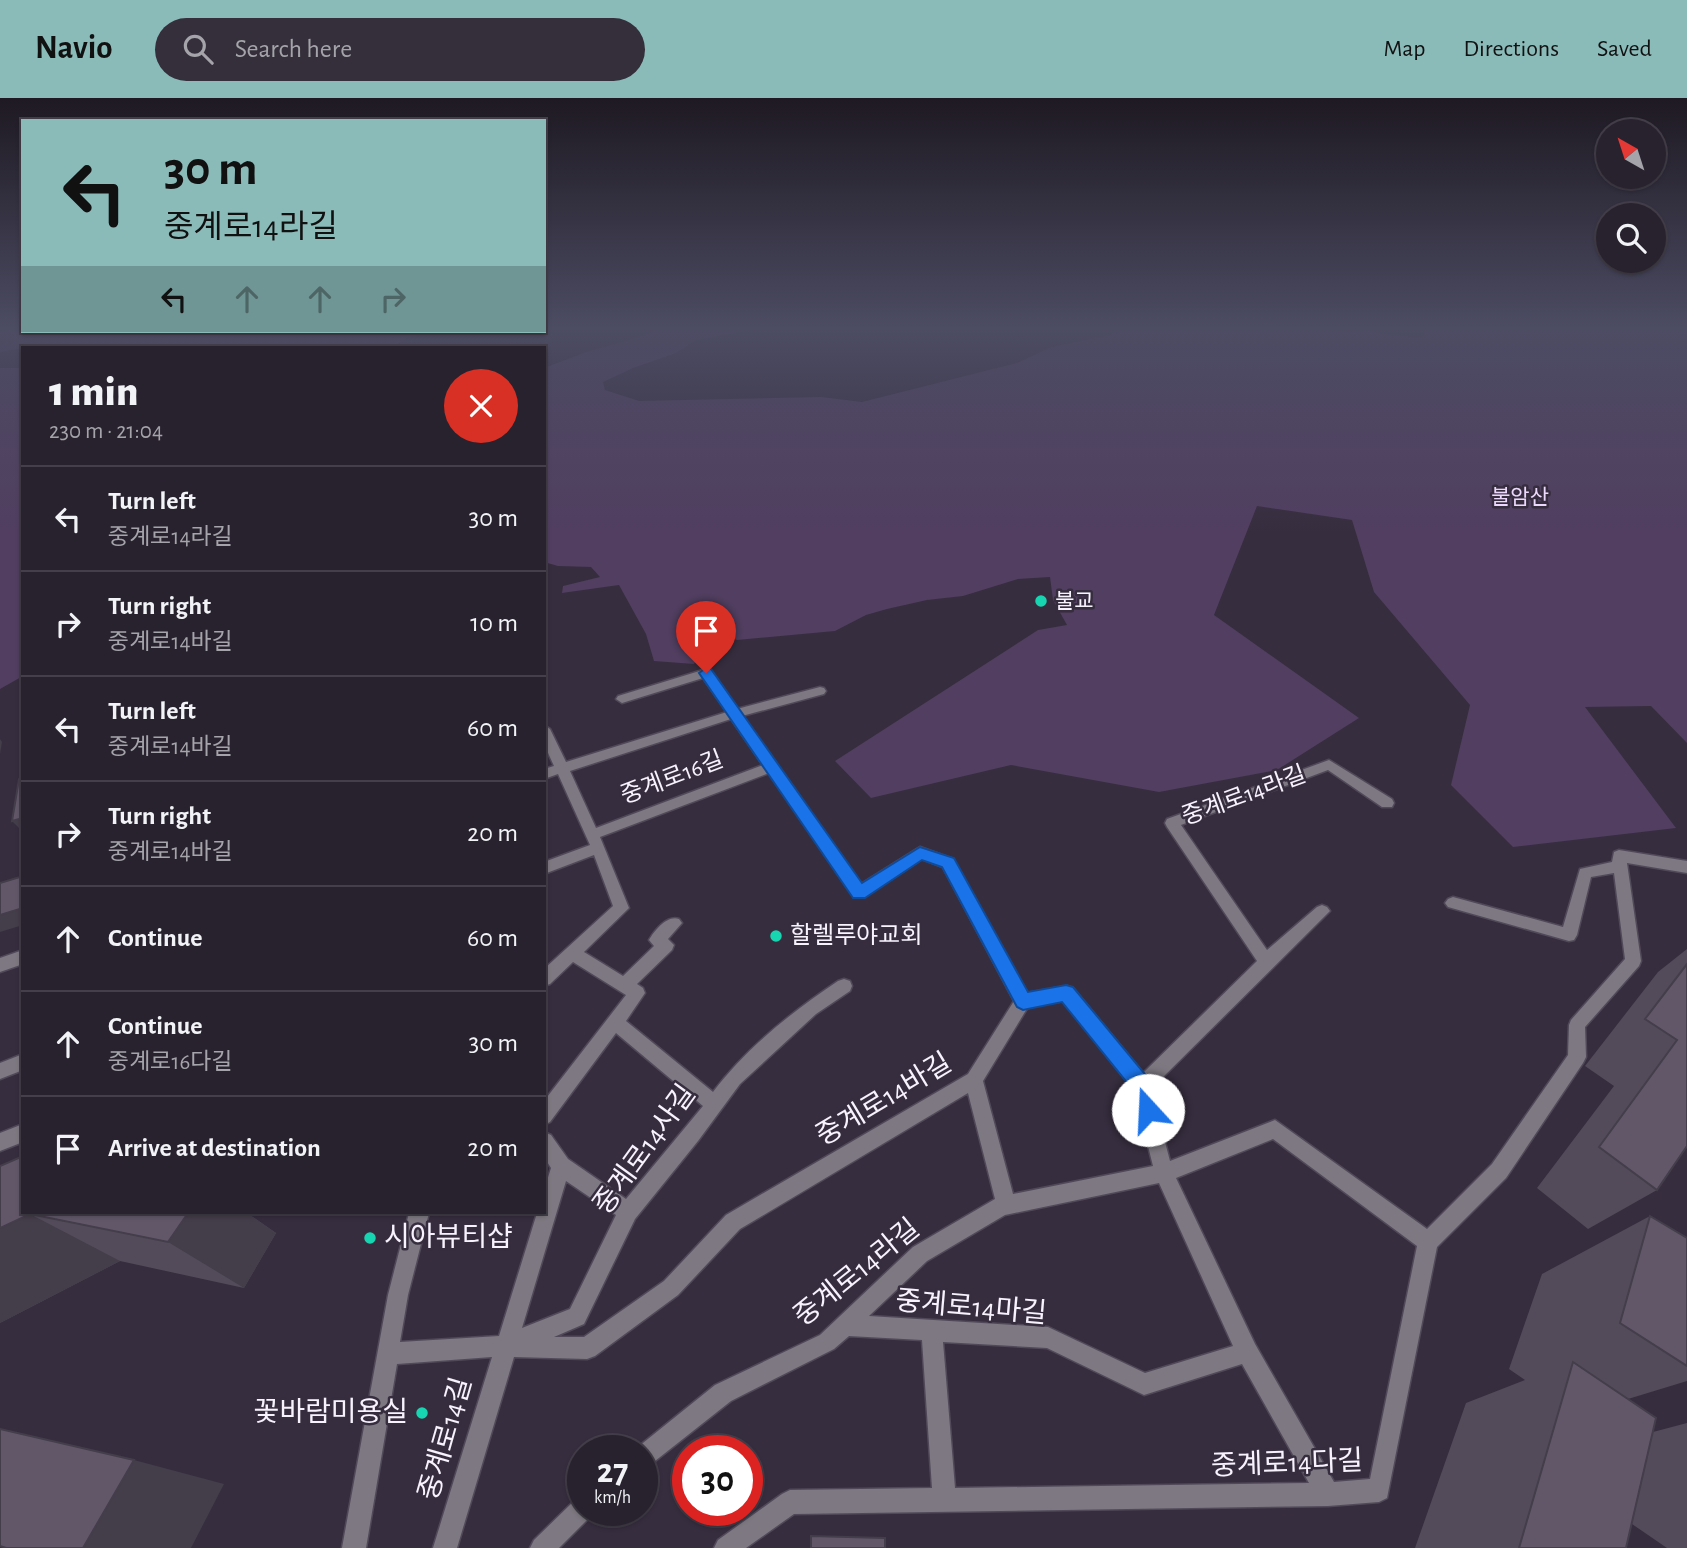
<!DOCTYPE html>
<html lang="en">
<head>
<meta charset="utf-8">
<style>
  body { margin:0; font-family:"Alegreya Sans","Noto Sans KR",sans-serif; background:#342f3a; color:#f1f3f6; height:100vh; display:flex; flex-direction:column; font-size:26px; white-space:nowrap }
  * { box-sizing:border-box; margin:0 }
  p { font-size:23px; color:#a5a4aa }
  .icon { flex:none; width:38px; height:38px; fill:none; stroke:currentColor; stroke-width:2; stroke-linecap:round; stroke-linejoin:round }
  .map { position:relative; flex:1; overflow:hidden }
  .drawer { position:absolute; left:21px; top:248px; width:525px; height:868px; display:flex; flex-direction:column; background:#28222e; border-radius:0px; box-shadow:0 2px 5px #0004,0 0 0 2px #443f4a }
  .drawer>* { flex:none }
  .top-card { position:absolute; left:21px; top:21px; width:525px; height:214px; border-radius:0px; box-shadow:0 2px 5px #0004,0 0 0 2px #443f4a; background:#8bbbb9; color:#111; overflow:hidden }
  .needle { width:46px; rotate:321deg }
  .controls { position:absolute; left:1596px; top:21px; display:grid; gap:14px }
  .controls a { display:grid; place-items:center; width:70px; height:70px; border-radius:50%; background:#28222e; box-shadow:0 2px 5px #0004,0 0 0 2px #443f4a; font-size:35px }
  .speed { position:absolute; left:567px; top:1337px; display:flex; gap:14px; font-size:35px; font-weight:700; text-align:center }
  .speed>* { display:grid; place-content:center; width:91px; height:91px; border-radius:50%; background:#28222e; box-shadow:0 2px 5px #0004,0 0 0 2px #443f4a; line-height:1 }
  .speed small { font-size:18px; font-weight:400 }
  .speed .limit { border:10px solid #d22; background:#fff; color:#111 }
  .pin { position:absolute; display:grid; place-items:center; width:60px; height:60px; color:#fff; margin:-72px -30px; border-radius:50% 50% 50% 0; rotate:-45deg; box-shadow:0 0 7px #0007 }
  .pin .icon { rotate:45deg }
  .me { position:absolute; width:77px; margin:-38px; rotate:340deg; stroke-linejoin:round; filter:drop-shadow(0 0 5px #0008) }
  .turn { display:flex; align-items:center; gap:24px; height:147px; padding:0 28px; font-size:32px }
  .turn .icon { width:91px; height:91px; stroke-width:2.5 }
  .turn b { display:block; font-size:49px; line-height:60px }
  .lanes { display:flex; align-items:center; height:66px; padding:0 28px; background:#0003; justify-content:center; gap:35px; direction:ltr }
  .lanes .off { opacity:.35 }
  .round { display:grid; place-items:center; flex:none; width:74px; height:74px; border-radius:37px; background:#342f3a }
  .summary { display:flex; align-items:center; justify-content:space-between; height:119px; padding:0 28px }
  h1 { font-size:42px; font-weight:800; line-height:52px }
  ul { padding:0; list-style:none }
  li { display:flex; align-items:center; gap:21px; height:105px; padding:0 28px; border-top:2px solid #443f4a }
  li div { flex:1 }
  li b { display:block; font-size:26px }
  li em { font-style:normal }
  header { display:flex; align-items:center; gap:42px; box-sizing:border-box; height:98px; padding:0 35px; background:#8bbbb9; color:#111 }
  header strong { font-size:33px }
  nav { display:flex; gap:38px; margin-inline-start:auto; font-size:24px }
  .search { width:490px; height:63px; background:#342f3a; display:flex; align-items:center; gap:18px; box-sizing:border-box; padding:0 24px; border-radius:38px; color:#a5a4aa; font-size:26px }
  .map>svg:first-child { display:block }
  .green { fill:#513e60 }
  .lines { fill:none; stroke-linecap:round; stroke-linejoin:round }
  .street-casing { stroke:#514959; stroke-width:3 }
  .street { fill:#7d7881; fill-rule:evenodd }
  .wall { fill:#534b5a }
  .shaded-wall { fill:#443d4a }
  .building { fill:#615769; stroke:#443d4a; stroke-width:2 }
  .route { fill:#1a73e8; stroke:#114b97; stroke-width:2 }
  .poi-dot { fill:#18d5b2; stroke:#362d3e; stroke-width:2.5 }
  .labels { text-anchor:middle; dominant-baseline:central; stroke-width:5; stroke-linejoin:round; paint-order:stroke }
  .far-park-label { font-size:21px; fill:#ecd8fc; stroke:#362d3e }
  .far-poi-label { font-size:21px; fill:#f8f2fd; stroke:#362d3e; text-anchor:start }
  .street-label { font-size:24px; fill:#f8f2fd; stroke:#362d3e }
  .poi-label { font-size:24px; fill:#f8f2fd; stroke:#362d3e; text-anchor:start }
  .near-street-label { font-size:28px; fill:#f8f2fd; stroke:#362d3e }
  .near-poi-label { font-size:28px; fill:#f8f2fd; stroke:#362d3e; text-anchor:start }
</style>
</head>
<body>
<header>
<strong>Navio</strong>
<div class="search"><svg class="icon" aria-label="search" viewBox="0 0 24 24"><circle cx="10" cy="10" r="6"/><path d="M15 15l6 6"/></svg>Search here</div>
<nav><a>Map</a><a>Directions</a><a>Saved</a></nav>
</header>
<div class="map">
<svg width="1687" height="1450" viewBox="0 0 1687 1450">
  <rect width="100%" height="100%" fill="#362d3e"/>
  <path class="green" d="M0,232L23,233H428L407,240L391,250H23L0,254Z
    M653,232H753L696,242L676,255L633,270L603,284L605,292L639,303L821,299L862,304L1017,265L1051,249L1112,237L1113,232H1333L1352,234L1353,232C1376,232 1398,239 1422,240L1427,232H1687V645L1651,608L1585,609L1676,730L1513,749L1451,687L1470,607L1374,494L1352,422L1257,408L1214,517L1359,620L1277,672L1159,694L1011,667L871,700L835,663L1038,532L1067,527L1053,502L1050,479L1018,481L963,498L927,502L887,511L866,517L835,533L737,542L715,534L694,566L654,563L646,536L619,487L562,495L563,488L600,479L591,469L558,468L544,464V270L586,254L643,238Z
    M0,270H23V578L0,591Z"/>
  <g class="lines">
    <g class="street-casing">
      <path id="street" d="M706,571L710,572L737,611L820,589L824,590L826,593L824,596L742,618L861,786L920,749L953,761L1027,895L1067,888L1073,890L1143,975L1257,863L1167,729L1165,725L1167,721L1329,662L1392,701L1394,705L1392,709H1382L1328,672L1181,727L1267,852L1317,809L1322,807L1327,809L1330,813L1151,991L1170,1063L1275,1022L1427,1131L1492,1066L1568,957L1569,927L1571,922L1625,861L1614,775L1591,779L1577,837L1574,842L1569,843L1448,809L1445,805L1448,801L1453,799L1563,829L1580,771L1612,764L1614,754L1619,752L1687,763V775L1627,765L1641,863L1639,868L1585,929L1586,959L1583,965L1506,1080L1437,1149L1387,1400L1379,1404L1328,1408L794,1416L746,1450H714L718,1442L782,1396L790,1392L932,1390L922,1242L849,1238L834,1251L731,1303L650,1367L642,1370V1353H633L715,1287L820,1237L913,1149L995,1101L968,995L740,1131L678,1197L595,1258L587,1261L514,1259L457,1450H433L492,1259L397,1266L366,1450H342L388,1197L409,1115H429L408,1197L400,1244L499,1238L537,1115H544V1092L551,1070L544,1059V1034L551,1037L568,1061L626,1101L703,1008L616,935L550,1024L544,1027V1003L626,897L573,864L550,886L544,888V871L613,808L594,757L544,776V764L590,747L558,676L544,681V671L554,668L544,646V627L550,631L566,664L727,614L703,580L622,605L616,601L618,598ZM731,621L763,667L596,730L570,673ZM769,675L854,799H864L922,761L943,769L1014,903L968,976L726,1117L664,1183L584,1239H554L584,1226L635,1121L698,1043L740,986L816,916L850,893L852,888L850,883L844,881L838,883C793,913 746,950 713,994L626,923L645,895L643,890L637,886L672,852L674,847L668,841L682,825L679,821C667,817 655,832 649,842L654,848L623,878L584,854L629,810L600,739ZM1063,903L1134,992L1153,1068L1013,1096L983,983L1028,909ZM1273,1041L1417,1148L1370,1381L1334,1384L1255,1246L1176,1080ZM566,1083L616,1117L570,1211L522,1230ZM1159,1085L1233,1248L1145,1275L1048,1229L869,1218L927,1163L1005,1117ZM943,1244L1047,1250L1144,1297L1242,1266L1309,1385L955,1390Z
        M23,852V866L0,874V860Z
        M23,956V972L0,981V965Z
        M23,1026V1044L0,1053V1035Z
        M583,1398V1412H594L591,1418L559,1450H530L534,1442L575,1402Z"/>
    </g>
    <use href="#street" class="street"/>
  </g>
  <path class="wall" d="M1687,851V1048L1657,1092L1588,1131L1537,1090L1614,988L1585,968L1658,874Z
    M0,1068L23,1115H247L276,1135L244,1190L120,1163L0,1225Z
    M1650,1118L1687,1140V1283L1628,1301L1653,1334L1687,1325V1450H1667L1632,1426L1626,1450H1415L1466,1305L1525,1282L1509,1271L1542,1176Z"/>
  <path class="shaded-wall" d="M0,641L2,644L0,656Z
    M23,720V734L12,723Z
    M23,810V827L0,834V817Z
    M188,1115H247L276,1135L244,1190L168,1144Z
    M30,1116L120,1163L0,1225V1130Z
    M134,1362L224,1386L191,1450H83Z"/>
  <path class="building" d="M23,680V720L12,723L19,681Z
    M23,778V810L0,817V785Z
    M1687,866V1048L1657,1092L1599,1049L1677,942L1645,921Z
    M23,1058V1115H188L168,1144L30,1116L0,1130V1068Z
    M1650,1118L1687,1140V1268L1620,1225Z
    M1573,1264L1656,1320L1626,1450H1519Z
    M0,1331L134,1362L83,1450H6L0,1448Z
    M811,1438L885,1440V1450H811Z"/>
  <linearGradient id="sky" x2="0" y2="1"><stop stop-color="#1e1922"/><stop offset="0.53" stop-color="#4c4c63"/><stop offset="1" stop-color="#4c4c63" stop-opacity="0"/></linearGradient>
  <rect width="1687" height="435" fill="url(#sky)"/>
  <path class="route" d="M706,570L711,571L862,785L920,749L954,760L1028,894L1066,887L1073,889L1149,981L1158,1012L1155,1019L1148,1022L1141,1019L1133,992L1062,904L1023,912L1017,909L942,769L922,762L865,800H853L699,575Z"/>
  <g class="poi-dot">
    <circle cx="1041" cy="503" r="7"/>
    <circle cx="776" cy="838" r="7"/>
    <circle cx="370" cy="1140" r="7"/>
    <circle cx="422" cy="1315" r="7"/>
  </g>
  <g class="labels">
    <g class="far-park-label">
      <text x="1520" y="399">불암산</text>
    </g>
    <g class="far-poi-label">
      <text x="1055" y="503">불교</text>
    </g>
    <g class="street-label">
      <text transform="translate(672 680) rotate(-21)">중계로16길</text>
      <text transform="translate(1244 698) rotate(-20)">중계로14라길</text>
    </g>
    <g class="poi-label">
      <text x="790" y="838">할렐루야교회</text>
    </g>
    <g class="near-street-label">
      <text transform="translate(884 1002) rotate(-31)">중계로14바길</text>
      <text transform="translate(645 1052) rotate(-54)">중계로14사길</text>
      <text transform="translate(857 1175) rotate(-39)">중계로14라길</text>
      <text transform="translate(971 1210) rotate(5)">중계로14마길</text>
      <text transform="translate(446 1341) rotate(-74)">중계로14길</text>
      <text transform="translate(1287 1366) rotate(-2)">중계로14다길</text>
    </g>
    <g class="near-poi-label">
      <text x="384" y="1140">시아뷰티샵</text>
      <text x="408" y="1315" text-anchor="end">꽃바람미용실</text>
    </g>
  </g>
</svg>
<div class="controls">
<a><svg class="needle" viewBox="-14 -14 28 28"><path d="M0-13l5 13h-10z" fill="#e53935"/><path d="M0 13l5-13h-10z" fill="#a5a4aa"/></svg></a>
<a><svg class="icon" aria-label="search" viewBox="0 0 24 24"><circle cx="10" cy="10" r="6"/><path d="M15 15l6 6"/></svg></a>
</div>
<div class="speed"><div>27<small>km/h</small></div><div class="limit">30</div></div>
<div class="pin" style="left:706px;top:575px;background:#d93025"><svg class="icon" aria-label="arrive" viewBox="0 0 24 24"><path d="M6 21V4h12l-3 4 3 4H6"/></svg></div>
<svg class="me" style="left:1148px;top:1012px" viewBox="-20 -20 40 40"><circle r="19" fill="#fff"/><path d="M0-13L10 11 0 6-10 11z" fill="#1a73e8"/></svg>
<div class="top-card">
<div class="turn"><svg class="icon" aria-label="left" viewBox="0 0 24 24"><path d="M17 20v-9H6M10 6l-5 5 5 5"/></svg><div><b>30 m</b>중계로14라길</div></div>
<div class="lanes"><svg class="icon" aria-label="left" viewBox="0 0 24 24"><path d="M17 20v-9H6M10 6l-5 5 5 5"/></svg><svg class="icon off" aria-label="ahead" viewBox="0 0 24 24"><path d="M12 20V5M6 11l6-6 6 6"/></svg><svg class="icon off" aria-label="ahead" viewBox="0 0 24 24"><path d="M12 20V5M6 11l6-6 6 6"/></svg><svg class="icon off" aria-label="right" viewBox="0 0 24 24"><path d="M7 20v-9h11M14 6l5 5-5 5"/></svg></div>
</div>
<section class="drawer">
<div class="summary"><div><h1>1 min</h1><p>230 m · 21:04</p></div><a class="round" style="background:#d93025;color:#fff"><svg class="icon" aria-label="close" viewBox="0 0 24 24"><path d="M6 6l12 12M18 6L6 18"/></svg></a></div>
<ul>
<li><svg class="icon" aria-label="left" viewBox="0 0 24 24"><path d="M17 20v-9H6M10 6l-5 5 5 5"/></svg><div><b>Turn left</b><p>중계로14라길</p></div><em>30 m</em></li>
<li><svg class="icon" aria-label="right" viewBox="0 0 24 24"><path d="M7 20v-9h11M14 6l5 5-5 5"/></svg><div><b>Turn right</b><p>중계로14바길</p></div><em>10 m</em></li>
<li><svg class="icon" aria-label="left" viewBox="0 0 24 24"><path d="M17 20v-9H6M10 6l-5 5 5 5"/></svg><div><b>Turn left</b><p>중계로14바길</p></div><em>60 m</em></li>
<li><svg class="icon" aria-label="right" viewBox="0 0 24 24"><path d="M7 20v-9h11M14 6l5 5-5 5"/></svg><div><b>Turn right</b><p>중계로14바길</p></div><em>20 m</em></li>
<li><svg class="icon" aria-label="ahead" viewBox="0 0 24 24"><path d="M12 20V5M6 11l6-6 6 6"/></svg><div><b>Continue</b></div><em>60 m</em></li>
<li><svg class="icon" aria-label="ahead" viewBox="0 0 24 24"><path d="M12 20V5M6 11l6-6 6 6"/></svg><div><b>Continue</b><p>중계로16다길</p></div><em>30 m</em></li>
<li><svg class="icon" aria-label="arrive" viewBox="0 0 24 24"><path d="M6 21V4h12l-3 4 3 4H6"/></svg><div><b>Arrive at destination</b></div><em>20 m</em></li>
</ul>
</section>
</div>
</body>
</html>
